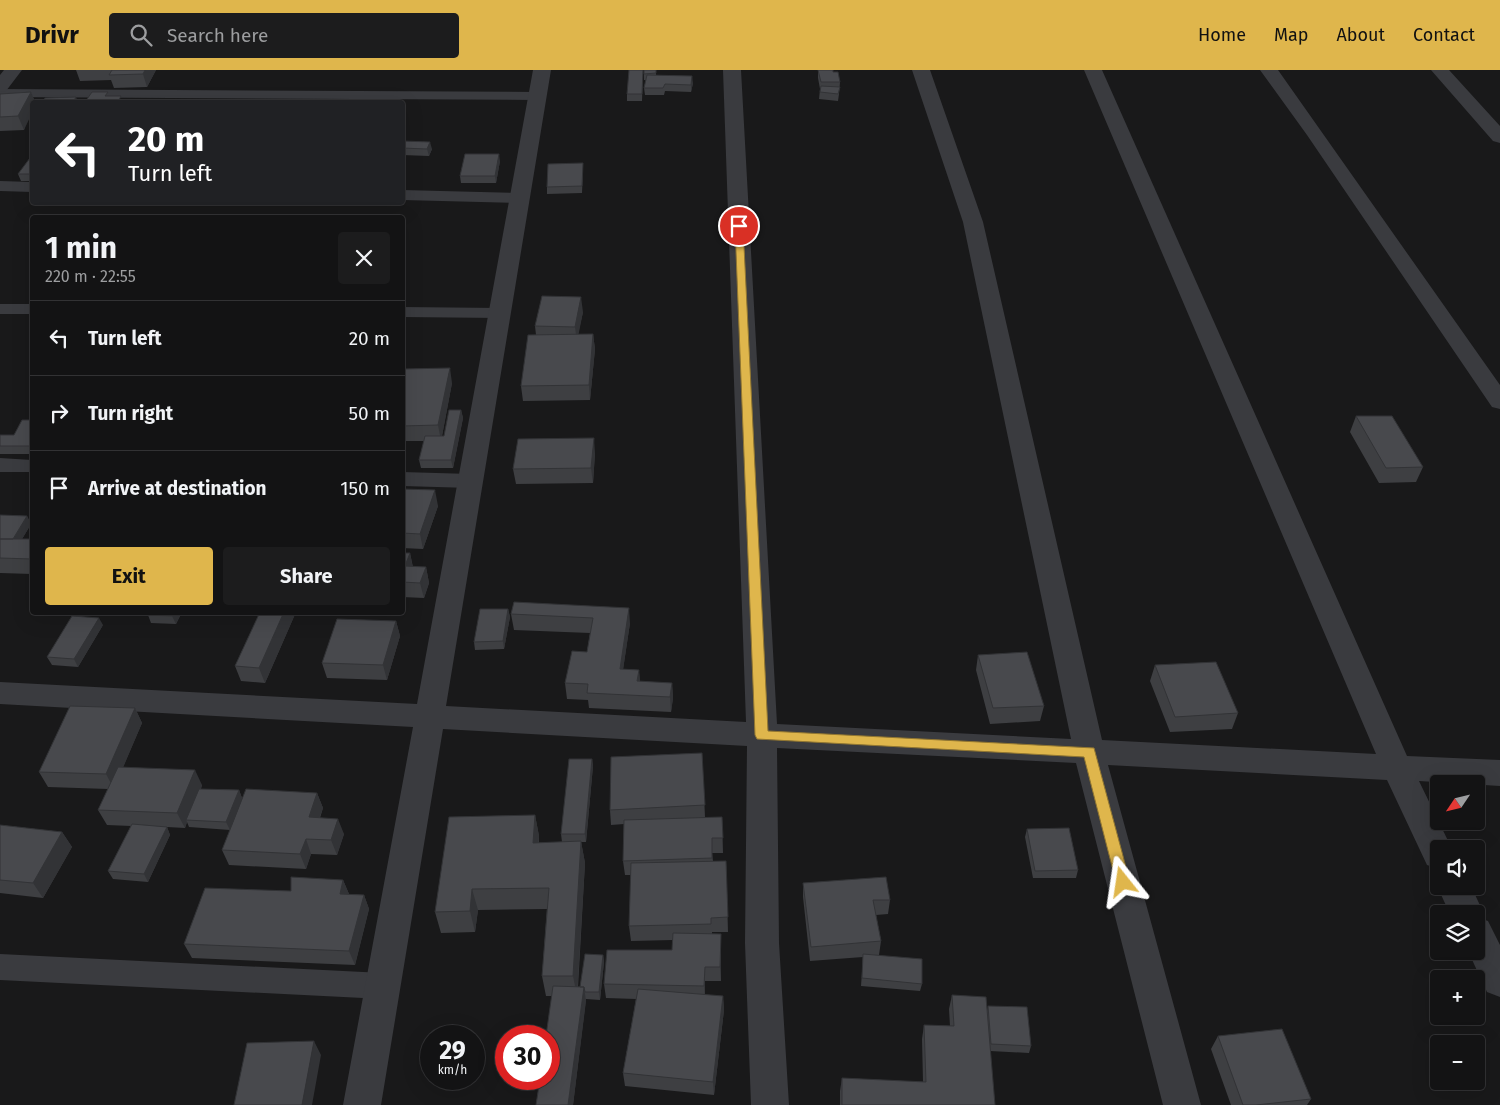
<!DOCTYPE html>
<html lang="en">
<head>
<meta charset="utf-8">
<style>
  body { margin:0; font-family:"Fira Sans",sans-serif; background:#1c1c1d; color:#f1f3f6; height:100vh; display:flex; flex-direction:column; font-size:19px; white-space:nowrap }
  * { box-sizing:border-box; margin:0 }
  p { font-size:16px; color:#9d9ea0 }
  .icon { flex:none; width:28px; height:28px; fill:none; stroke:currentColor; stroke-width:2; stroke-linecap:round; stroke-linejoin:round }
  .map { position:relative; flex:1; overflow:hidden }
  .drawer { position:absolute; left:30px; top:145px; width:375px; height:400px; display:flex; flex-direction:column; background:#131314; border-radius:5px; box-shadow:0 5px 20px #0002,0 0 0 1px #323234 }
  .drawer>* { flex:none }
  .guide { position:absolute; left:30px; top:30px; width:375px; height:105px; border-radius:5px; box-shadow:0 5px 20px #0002,0 0 0 1px #323234; background:#202124; color:#fff; overflow:hidden }
  .needle { width:32px; rotate:235deg }
  .buttons { position:absolute; left:1430px; top:705px; display:grid; gap:10px }
  .buttons a { display:grid; place-items:center; width:55px; height:55px; border-radius:5px; background:#131314; box-shadow:0 5px 20px #0002,0 0 0 1px #323234; font-size:25px }
  .speed { position:absolute; left:420px; top:955px; display:flex; gap:10px; font-size:25px; font-weight:700; text-align:center }
  .speed>* { display:grid; place-content:center; width:65px; height:65px; border-radius:50%; background:#131314; box-shadow:0 5px 20px #0002,0 0 0 1px #323234; line-height:1 }
  .speed small { font-size:12px; font-weight:400 }
  .speed .limit { border:8px solid #d22; background:#fff; color:#111 }
  .pin { position:absolute; display:grid; place-items:center; width:42px; height:42px; color:#fff; margin:-21px; border:2px solid #fff; border-radius:50%; box-shadow:0 1px 5px #0007 }
  .me { position:absolute; width:55px; margin:-28px; rotate:345deg; stroke-linejoin:round; filter:drop-shadow(0 0 4px #0008) }
  .turn { display:flex; align-items:center; gap:18px; height:105px; padding:0 15px; font-size:22px }
  .turn .icon { width:65px; height:65px; stroke-width:2.5 }
  .turn b { display:block; font-size:35px; line-height:42px }
  .round { display:grid; place-items:center; flex:none; width:52px; height:52px; border-radius:5px; background:#1c1c1d }
  .summary { display:flex; align-items:center; justify-content:space-between; height:85px; padding:0 15px }
  h1 { font-size:30px; font-weight:700; line-height:38px }
  .primary-button { display:flex; gap:10px; margin-top:auto; padding:10px 15px }
  .primary-button a { flex:1; height:58px; border-radius:5px; background:#dfb64c; color:#111; font-size:20px; font-weight:700; line-height:58px; text-align:center }
  .primary-button a+a { background:#1c1c1d; color:#f1f3f6 }
  ul { padding:0; list-style:none }
  li { display:flex; align-items:center; gap:15px; height:75px; padding:0 15px; border-top:1px solid #323234 }
  li div { flex:1 }
  li b { display:block; font-size:19px }
  li em { font-style:normal }
  header { display:flex; align-items:center; gap:30px; box-sizing:border-box; height:70px; padding:0 25px; background:#dfb64c; color:#111 }
  header strong { font-size:24px }
  nav { display:flex; gap:28px; margin-inline-start:auto; font-size:18px }
  .search { width:350px; height:45px; background:#1c1c1d; display:flex; align-items:center; gap:12px; box-sizing:border-box; padding:0 18px; border-radius:5px; color:#9d9ea0; font-size:19px }
  .map>svg:first-child { display:block }
  .lines { fill:none; stroke-linecap:round; stroke-linejoin:round }
  .service { fill:#3a3b3f; fill-rule:evenodd }
  .minor { fill:#3a3b3f; fill-rule:evenodd }
  .wall { fill:#3e3f42 }
  .shaded-wall { fill:#323336 }
  .building { fill:#48494d; stroke:#323336 }
  .route { fill:#dfb64c; stroke:#917631 }
</style>
</head>
<body>
<header>
<strong>Drivr</strong>
<div class="search"><svg class="icon" aria-label="search" viewBox="0 0 24 24"><circle cx="10" cy="10" r="6"/><path d="M15 15l6 6"/></svg>Search here</div>
<nav><a>Home</a><a>Map</a><a>About</a><a>Contact</a></nav>
</header>
<div class="map">
<svg width="1500" height="1035" viewBox="0 0 1500 1035">
  <rect width="100%" height="100%" fill="#19191a"/>
  <g class="lines">
    <path class="service" d="M0,19L537,22L542,23L544,26L542,29L537,30L0,27Z
      M0,111L32,112V122L0,121Z
      M402,120L520,123L526,125L528,128L526,131L520,133L402,130Z
      M0,234H32V244H0Z
      M402,237L500,238L506,239L509,243L506,247L500,248L402,247Z
      M0,388L32,390V402H0Z
      M402,402L471,404L478,406L481,411L478,416L471,418L402,416Z
      M0,884L383,903L393,907L398,916L393,925L383,929L0,910Z"/>
    <path class="minor" d="M4,0H22L6,21L0,22V5Z
      M533,0H551L446,636L746,652L723,0H741L777,654L1071,669L963,152L912,0H930L983,152L1102,670L1376,684L1084,0H1102L1407,686L1500,690V716L1419,711L1452,779H1439V799L1427,795L1387,710L1108,695L1201,1035H1163L1076,693L777,678L779,873L789,1035H751L745,873L747,676L443,659L381,1035H343L413,657L0,634V612L417,634Z
      M1260,0H1278L1500,315V339L1492,337L1307,65Z
      M1431,0H1449L1500,56V73L1493,71Z
      M1439,813V816H1471L1484,844L1482,849L1488,851L1500,875V927L1487,922L1468,881H1476V844H1450L1437,816Z"/>
  </g>
  <path class="wall" d="M76,0H156L147,17L114,18L111,10L80,11Z
    M643,0L642,31H627V24Z
    M644,0H656V5L693,13L691,22L665,21L664,25H645L644,18L646,10H644Z
    M818,0L840,12L839,24L838,31L819,29L820,19L818,8Z
    M31,22L35,32H32L24,60L0,61V24Z
    M402,63H404L405,71L432,79L429,86L402,85Z
    M32,88V111H21L18,104Z
    M500,91L496,113H461L460,106Z
    M583,93V100L582,123L547,124V117Z
    M583,242L578,264H593L595,279L590,330L523,331L521,316L536,265L535,256Z
    M402,303L452,313L442,366H444L461,340L463,348L453,398H421L419,390L424,371H402Z
    M1356,346L1423,397L1416,412L1379,413L1350,362Z
    M32,350V384H0V365H14Z
    M595,383L593,413L516,414L513,399Z
    M402,419L438,436L423,479L402,478Z
    M0,445L27,446L31,454L22,469H32V504L0,503Z
    M402,483H410L413,497H426L429,513L424,528L402,527Z
    M514,532L630,553L623,599L639,600L640,612L672,613L673,628L671,642L589,638L588,630L567,629L565,613L587,582L590,563L514,560L511,544Z
    M508,539L510,547L504,579L475,580L474,572Z
    M149,542H182L176,554L151,553L148,545Z
    M260,542H296L265,613L241,611L235,596Z
    M396,551L400,566L387,610L327,608L322,593Z
    M103,555L78,597L52,595L47,587Z
    M978,585L1044,636L1040,651L990,654L976,600Z
    M1155,595L1238,643L1232,659L1170,662L1150,611Z
    M135,638L142,653L123,697L202,715L201,719L239,720L242,728L232,755L317,723L323,738L320,748L344,764L337,785L311,784L306,799L229,795L222,780L230,760L189,757L187,752L185,758L167,757L170,765L148,812L113,809L108,801L131,756L107,755L98,740L108,719L48,717L39,702Z
    M702,683L705,747H722L723,783H712L713,791H726L728,862H712V864H721V911H705V925L723,926L724,940L714,1025L625,1016L623,1003L636,929L606,928L604,914L672,880L673,870L631,871L629,856L631,805H625L623,791L624,754L611,755L610,740Z
    M592,689L593,696L586,772H581L585,793L578,917H580L603,885L604,892L600,930L586,929L573,1035H536L552,926H546L542,906L547,839L478,840L475,862L441,863L435,842L535,745L539,766V773L562,772L561,764Z
    M0,755L62,762L72,777L43,828L0,823Z
    M1027,759L1078,800L1076,808H1033L1025,767Z
    M343,810L349,824L364,825L369,839L355,895L192,888L184,874L291,821Z
    M803,813L890,830L888,844L876,845L881,871L879,885L922,914L920,921L861,916L863,887L810,891L803,827Z
    M952,925L987,941L988,936L1031,976L1029,983L990,981L995,1035H840V1021L842,1008L923,1012L922,969L924,955L950,956L949,939Z
    M1218,966L1311,1029L1307,1035H1231L1211,979Z"/>
  <path class="shaded-wall" d="M145,0H156L147,17L143,4Z
    M692,6L693,13L691,22V15Z
    M31,22L35,32H32V43L24,60L18,46Z
    M76,27L78,32H73Z
    M404,63L406,70L402,77V67Z
    M430,72L432,79L429,86L427,79Z
    M499,84L500,91L496,113L495,106Z
    M581,227L583,242L577,272L575,257Z
    M593,264L595,279L590,330L589,315Z
    M450,298L452,313L441,371L438,355Z
    M461,340L463,348L453,398L451,390Z
    M594,368L595,383L593,413L591,398Z
    M435,420L438,436L423,479L420,464Z
    M27,446L31,454L15,481L11,473Z
    M410,483L413,499L405,496Z
    M426,497L429,513L424,528L420,513Z
    M629,538L630,553L621,614L620,599Z
    M508,539L510,547L504,579L503,571Z
    M174,542H182L176,554L172,546Z
    M284,542H296L265,613L259,598Z
    M99,548L103,555L78,597L74,589Z
    M396,551L400,566L387,610L383,595Z
    M639,600L640,615L639,627L637,611Z
    M672,613L673,628L671,642L670,627Z
    M135,638L142,653L114,719L106,704Z
    M592,689L593,696L586,772L585,764Z
    M195,700L202,715L188,750H186L187,752L185,758L177,743Z
    M239,720L242,728L230,760L226,752Z
    M317,723L323,738L314,762L309,747Z
    M535,745L539,766L537,794L533,773Z
    M338,749L344,764L337,785L331,770Z
    M167,757L170,765L148,812L144,804Z
    M62,762L72,777L43,828L33,813Z
    M306,769L311,784L306,799L300,784Z
    M581,771L585,793L577,926L573,906Z
    M343,810L349,824H340Z
    M472,819L478,840L475,862L470,841Z
    M364,825L369,839L355,895L349,881Z
    M721,864V911L720,897Z
    M603,885L604,892L600,930L599,922Z
    M705,897V911L704,930V916Z
    M584,917L586,931L573,1035H568Z
    M723,926L724,940L714,1025L713,1012Z
    M314,971L321,985L312,1035H302Z"/>
  <path class="building" d="M112,0H145L143,4L109,5Z
    M629,0H643L642,24H627Z
    M644,0H656V3L644,4Z
    M818,0H833V2H838L840,12H821Z
    M647,5L692,6L691,15L665,14L663,18H644Z
    M821,16L840,17L838,24L820,22Z
    M31,22L18,46L0,47V24Z
    M92,22H108L105,26H121L119,30H132L130,32H85Z
    M76,27L73,32H43L45,28Z
    M402,71L430,72L427,79L402,78Z
    M465,84H499L495,106H460Z
    M30,88H32V104H18Z
    M583,93L582,116L547,117L548,94Z
    M542,226L581,227L575,257L535,256Z
    M593,264L589,315L521,316L528,265Z
    M450,298L438,355L402,356V303L403,299Z
    M449,340H461L451,390H419L425,366H444Z
    M1356,346H1392L1423,397L1386,398Z
    M22,350H32V376H0V365H14Z
    M594,368L591,398L513,399L518,369Z
    M402,419L435,420L420,464L402,463Z
    M0,445L27,446L13,469H0Z
    M0,469H32V489L0,488Z
    M402,483H410L405,496L426,497L420,513L402,512Z
    M514,532L629,538L620,599L639,600L637,611L672,613L670,627L587,623L588,614L565,613L572,581L587,582L593,548L511,544Z
    M480,539H508L503,571L474,572Z
    M149,542H174L172,546L148,545Z
    M260,542H284L259,598L235,596Z
    M72,546L99,548L74,589L47,587Z
    M337,549L396,551L383,595L322,593Z
    M1027,582L1044,636L993,638L978,585Z
    M1216,592L1238,643L1175,647L1155,595Z
    M70,636L135,638L106,704L39,702Z
    M702,683L705,735L610,740L611,687Z
    M569,689H592L585,764H561Z
    M118,697L195,700L177,743L98,740Z
    M199,719L239,720L226,752L186,750Z
    M246,719L317,723L309,747L338,749L331,770L306,769L300,784L222,780Z
    M535,745L533,773L581,771L573,906H542L549,818L472,819L470,841L435,842L449,747Z
    M722,747L723,768H712V788L623,791L624,750Z
    M132,754L167,757L144,804L108,801Z
    M0,755L62,762L33,813L0,810Z
    M1069,758L1078,800L1035,801L1027,759Z
    M726,791L728,847L711,848V854L629,856L631,793Z
    M291,807L343,810L340,824L364,825L349,881L184,874L205,818L291,821Z
    M886,807L890,830H873L881,871L811,877L803,813Z
    M673,863L721,864L720,897H705L704,916L604,914L607,880H672Z
    M585,884L603,885L599,922H585L584,917H580Z
    M863,884L922,889V914L862,908Z
    M553,916L584,917L568,1035H536L540,1009H549V966H546Z
    M638,919L723,926L713,1012L623,1003Z
    M952,925L986,927L995,1035H842V1008L926,1012L924,955L954,956Z
    M988,936L1027,937L1031,976L991,974Z
    M1282,959L1311,1029L1256,1035H1243L1218,966Z
    M314,971L302,1035H234L247,973Z"/>
  <path class="route" d="M739,154L743,156L768,661L1094,678L1130,812L1128,816L1123,818L1118,816L1116,812L1084,687L757,669L755,665L735,156Z"/>
</svg>
<div class="buttons">
<a><svg class="needle" viewBox="-14 -14 28 28"><path d="M0-13l5 13h-10z" fill="#e53935"/><path d="M0 13l5-13h-10z" fill="#9d9ea0"/></svg></a>
<a><svg class="icon" aria-label="sound" viewBox="0 0 24 24"><path d="M4 9h4l5-4v14l-5-4H4zM17 9q2 3 0 6"/></svg></a>
<a><svg class="icon" aria-label="layers" viewBox="0 0 24 24"><path d="M12 4l9 5-9 5-9-5zM3 14l9 5 9-5"/></svg></a>
<a>+</a>
<a>−</a>
</div>
<div class="speed"><div>29<small>km/h</small></div><div class="limit">30</div></div>
<div class="pin" style="left:739px;top:156px;background:#d93025"><svg class="icon" aria-label="arrive" viewBox="0 0 24 24"><path d="M6 21V4h12l-3 4 3 4H6"/></svg></div>
<svg class="me" style="left:1123px;top:812px" viewBox="-20 -20 40 40"><path d="M0-17L14 15 0 8-14 15z" fill="#dfb64c" stroke="#fff" stroke-width="4"/></svg>
<div class="guide">
<div class="turn"><svg class="icon" aria-label="left" viewBox="0 0 24 24"><path d="M17 20v-9H6M10 6l-5 5 5 5"/></svg><div><b>20 m</b>Turn left</div></div>
</div>
<section class="drawer">
<div class="summary"><div><h1>1 min</h1><p>220 m · 22:55</p></div><a class="round"><svg class="icon" aria-label="close" viewBox="0 0 24 24"><path d="M6 6l12 12M18 6L6 18"/></svg></a></div>
<ul>
<li><svg class="icon" aria-label="left" viewBox="0 0 24 24"><path d="M17 20v-9H6M10 6l-5 5 5 5"/></svg><div><b>Turn left</b></div><em>20 m</em></li>
<li><svg class="icon" aria-label="right" viewBox="0 0 24 24"><path d="M7 20v-9h11M14 6l5 5-5 5"/></svg><div><b>Turn right</b></div><em>50 m</em></li>
<li><svg class="icon" aria-label="arrive" viewBox="0 0 24 24"><path d="M6 21V4h12l-3 4 3 4H6"/></svg><div><b>Arrive at destination</b></div><em>150 m</em></li>
</ul>
<div class="primary-button"><a>Exit</a><a>Share</a></div>
</section>
</div>
</body>
</html>
